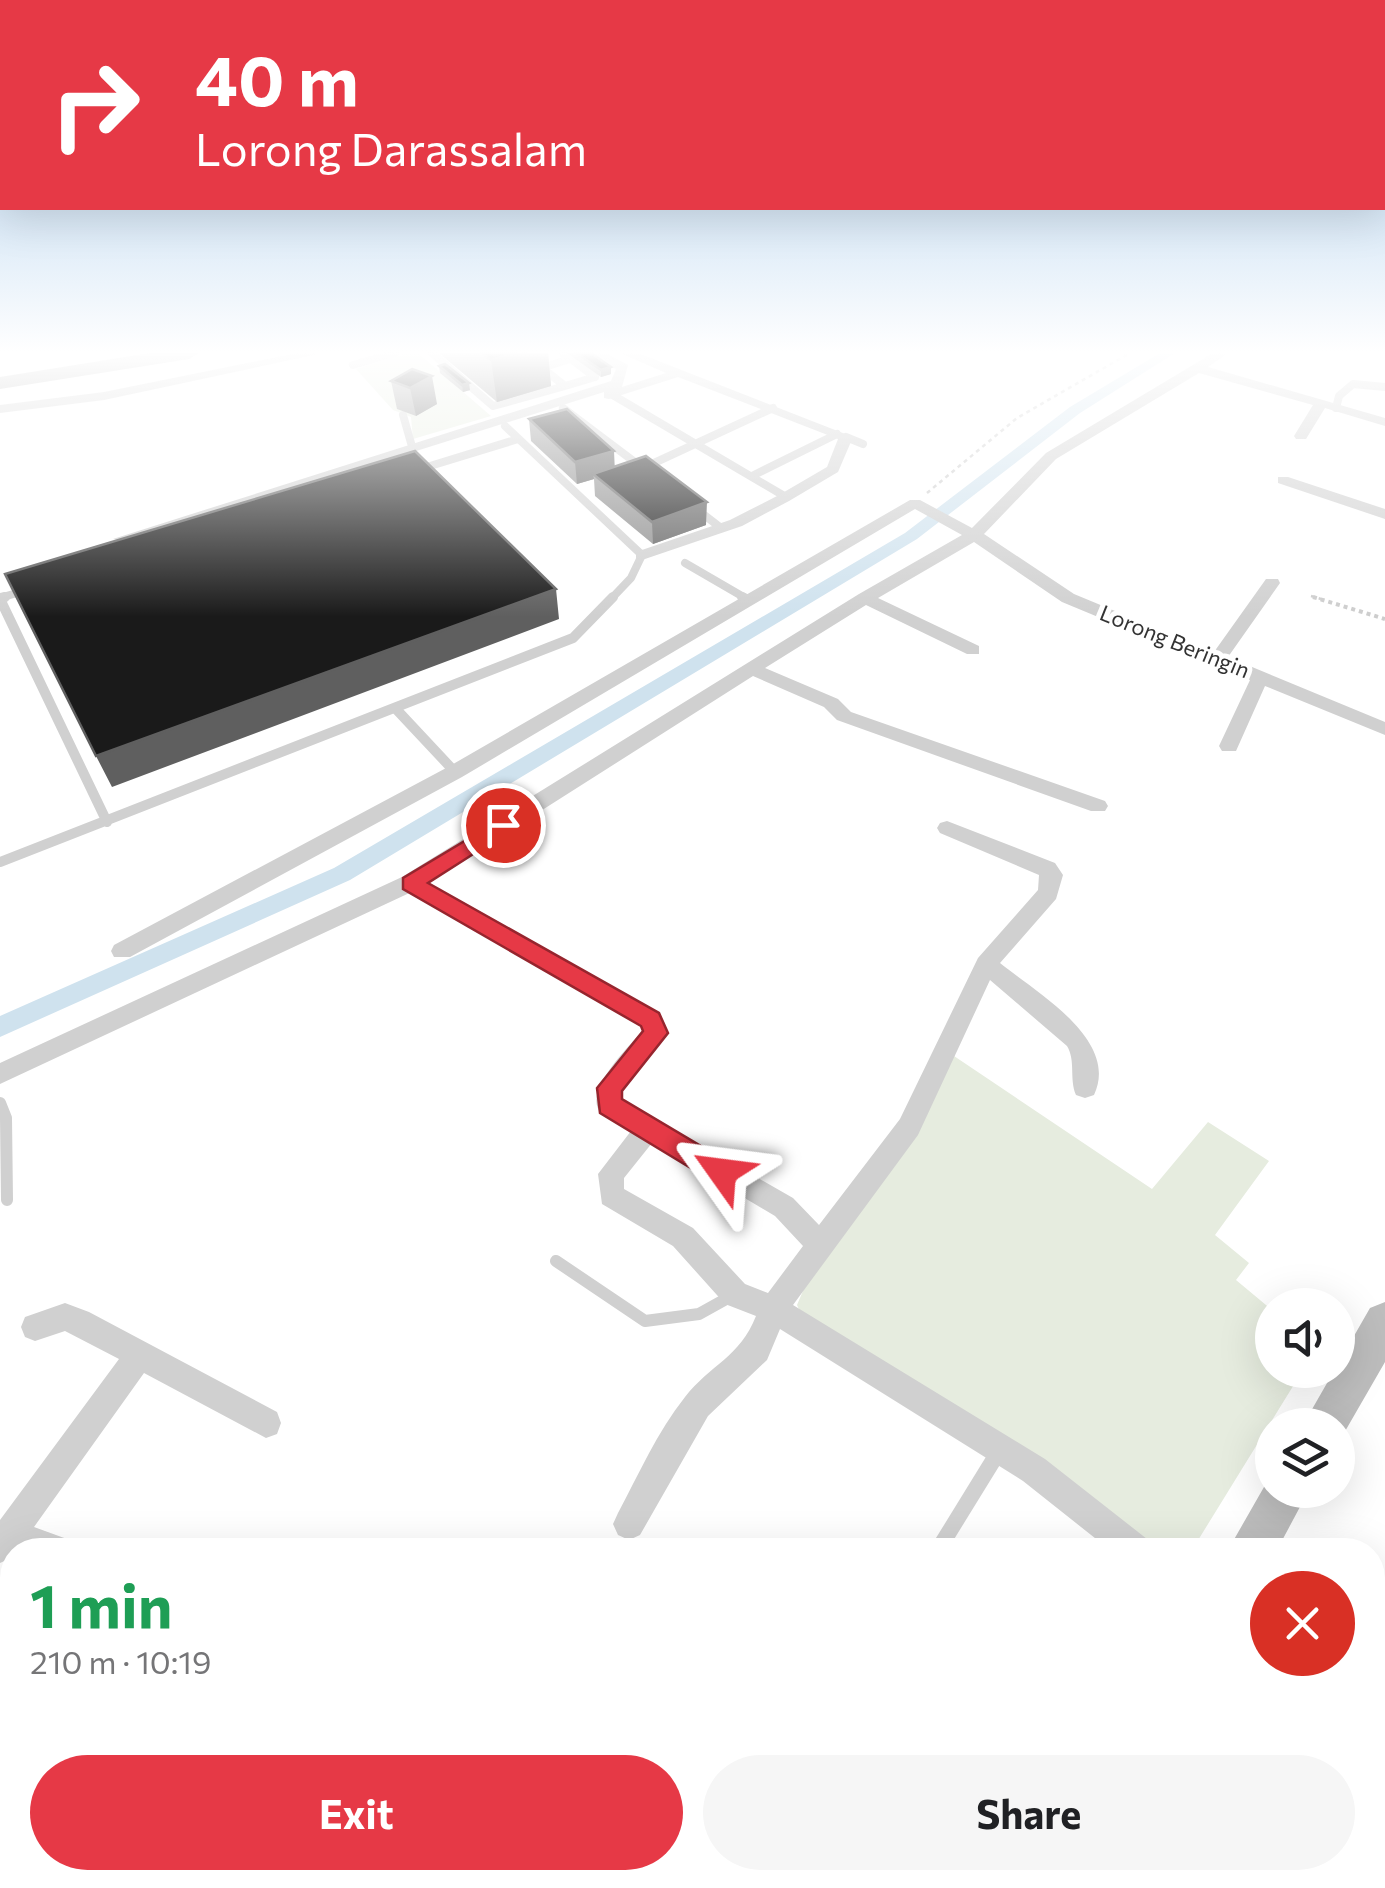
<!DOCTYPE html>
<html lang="en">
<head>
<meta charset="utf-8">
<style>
  body { margin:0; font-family:Commissioner,sans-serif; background:#f6f6f6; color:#202124; height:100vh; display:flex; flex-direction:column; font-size:38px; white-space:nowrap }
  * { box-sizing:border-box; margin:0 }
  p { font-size:32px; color:#757577 }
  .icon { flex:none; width:55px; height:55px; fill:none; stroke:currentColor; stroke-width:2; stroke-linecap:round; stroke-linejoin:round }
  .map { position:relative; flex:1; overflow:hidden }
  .panel { position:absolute; left:0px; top:1538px; width:1385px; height:352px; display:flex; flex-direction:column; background:#fff; border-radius:40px 40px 0 0; box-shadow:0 10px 40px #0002 }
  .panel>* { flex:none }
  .hud { position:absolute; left:0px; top:0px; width:1385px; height:210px; box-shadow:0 10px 40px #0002; background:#e63946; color:#fff; overflow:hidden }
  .buttons { position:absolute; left:1255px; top:1288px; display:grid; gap:20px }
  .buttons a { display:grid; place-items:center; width:100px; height:100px; border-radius:50%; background:#fff; box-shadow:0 10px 40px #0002; font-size:50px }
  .pin { position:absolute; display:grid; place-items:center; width:85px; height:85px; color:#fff; margin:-42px; border:5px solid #fff; border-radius:50%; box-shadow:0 2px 10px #0007 }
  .me { position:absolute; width:110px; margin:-55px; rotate:301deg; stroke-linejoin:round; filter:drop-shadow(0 0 8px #0008) }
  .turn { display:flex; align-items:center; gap:35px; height:210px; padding:0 30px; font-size:45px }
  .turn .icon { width:130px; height:130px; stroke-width:2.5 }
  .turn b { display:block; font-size:70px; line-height:85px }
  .round { display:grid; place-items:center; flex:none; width:105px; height:105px; border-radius:52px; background:#f6f6f6 }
  .overview { display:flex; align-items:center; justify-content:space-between; height:170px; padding:0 30px }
  h1 { font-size:60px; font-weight:700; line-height:75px; color:#1e9e55 }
  .primary-button { display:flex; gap:20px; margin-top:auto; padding:20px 30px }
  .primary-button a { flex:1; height:115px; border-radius:60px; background:#e63946; color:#fff; font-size:40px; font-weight:700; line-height:115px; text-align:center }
  .primary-button a+a { background:#f6f6f6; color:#202124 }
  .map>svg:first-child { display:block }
  .green { fill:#e6ecdf }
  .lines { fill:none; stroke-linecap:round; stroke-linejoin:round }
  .canal { fill:#cfe2ee; fill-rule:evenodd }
  .path-far1 { stroke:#cdcdcd; stroke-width:2.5; stroke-dasharray:4 4; stroke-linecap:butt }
  .path { stroke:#cdcdcd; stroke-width:4; stroke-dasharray:4 4; stroke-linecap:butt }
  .lane-far3 { stroke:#d0d0d0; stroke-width:8 }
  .lane-far2 { stroke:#d0d0d0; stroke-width:10 }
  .lane-far1 { stroke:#d0d0d0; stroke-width:12 }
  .lane { stroke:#d0d0d0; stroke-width:16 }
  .street { fill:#d0d0d0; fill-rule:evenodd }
  .secondary { fill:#bdbdbd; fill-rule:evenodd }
  .primary { fill:#ababab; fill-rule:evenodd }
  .wall { fill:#8c8c8c }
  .shaded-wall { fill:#5f5f5f }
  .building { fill:#1a1a1a; stroke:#5f5f5f; stroke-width:2.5 }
  .route { fill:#e63946; stroke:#96252e; stroke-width:2.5 }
  .labels { text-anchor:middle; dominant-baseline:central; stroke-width:10; stroke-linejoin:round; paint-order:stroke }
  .far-street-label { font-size:22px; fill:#333; stroke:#fff }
</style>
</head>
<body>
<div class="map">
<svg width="1385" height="1888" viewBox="0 0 1385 1888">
  <rect width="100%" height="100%" fill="#fff"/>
  <path class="green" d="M408,353H418L491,416L413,439L411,417L393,410L356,369Z
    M954,1056L1152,1189L1208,1122L1269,1161L1215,1235L1249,1263L1236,1280L1272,1310V1370H1303L1192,1550H1142L803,1318L797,1305L808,1279Z"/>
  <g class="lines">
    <path class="canal" d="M1160,353H1175L1080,413L917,539L350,880L0,1037V1016L334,868L905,533L1070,407Z"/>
    <path class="path-far1" d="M927,493L1017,418L1130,353
      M1311,596L1321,599"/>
    <path class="path" d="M1313,597L1385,619"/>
    <path class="lane-far3" d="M432,353L493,406L565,386L523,353
      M563,353L595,377
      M353,365L395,353
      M541,368L570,359
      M565,386L595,377
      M611,394L786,497
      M563,408L644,469
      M1336,408L1339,396L1353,384L1385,387
      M403,415L413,450
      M505,426L642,555L631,578L611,599
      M846,437L863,444
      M641,469L773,408
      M417,470L518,439
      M752,476L837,434
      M694,507L721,528
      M685,563L747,599
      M0,598L27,590"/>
    <path class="lane-far2" d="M742,597L748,600
      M0,598L5,597
      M0,599L107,822
      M396,709L455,772
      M0,862L573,638L613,597
      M410,883L475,920"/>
    <path class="lane-far1" d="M470,917L651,1020
      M0,1103L6,1118L7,1200
      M556,1261L645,1321L699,1314L735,1294"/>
    <path class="lane" d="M938,1550L999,1451"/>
    <path class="street" d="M297,353H323L104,400L0,413V405L104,392Z
      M589,353H605L628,365L622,387L666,373L620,353H638L853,437L838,472L789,501L742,526L642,560L636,558V552L730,520L779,495L827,467L838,439L678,377L609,399L604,398V392L127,542L113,539L611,381L616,369Z
      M1213,353H1228L1208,367L1385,418V426L1325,408L1306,439H1296L1294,436L1313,405L1199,373L1056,459L984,534L1074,594L1214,652L1266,579H1278L1280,583L1228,657L1385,722V735L1265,686L1236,751H1222L1219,746L1250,680L1062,602L974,542L878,598L979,646V654H967L866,605L765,668L838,699L851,712L1105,801L1108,806L1105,811H1091L837,720L824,707L753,676L418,889L0,1084V1063L402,877L859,594L962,535L915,509L462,777L130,957H114L111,951L114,945L448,767L910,500H920L972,528L1046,453Z
      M1278,477H1288L1385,509V519L1278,483Z
      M947,821L1055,863L1063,875L1056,899L1000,963C1036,992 1120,1040 1094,1095L1085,1098L1076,1095C1069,1079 1076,1061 1067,1046L990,980L918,1135L793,1305L1045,1459L1147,1539L1152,1550H1110L1023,1481L780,1329L767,1360L708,1416L640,1535L629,1540L618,1535L613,1524L618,1513C639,1474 657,1432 685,1397C710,1365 740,1357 756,1316L725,1304L673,1246L602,1204L598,1174L631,1131C622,1126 610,1121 602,1114C580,1093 629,1047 642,1031L639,1020L643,1013L651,1010L659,1013L667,1033L622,1091V1100L793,1198L819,1225L900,1119L978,958L1038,890L1039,875L940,833L937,828L940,823ZM652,1143L775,1216L803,1246L768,1293L745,1284L693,1228L624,1189V1178Z
      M65,1303L89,1312L277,1412L281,1423L277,1434L266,1438L144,1373L34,1527L67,1539L72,1550H12L11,1558L0,1563V1520L119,1359L65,1331L35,1341L25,1337L21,1327L25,1317Z
      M0,1647L12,1652V1689L0,1684Z
      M1372,1720L1385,1726V1766L1372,1761Z
      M86,1878H125L121,1888H82Z
      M760,1878H808L812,1888H764Z
      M1122,1878H1166L1170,1888H1126Z"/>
    <path class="secondary" d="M1385,1302V1362L1340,1440L1338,1425H1303L1370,1308Z
      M1272,1473V1490H1309L1277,1550H1228Z
      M1030,1878H1086L1082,1888H1026Z"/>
    <path class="primary" d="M150,353H199L189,359L0,389V377Z"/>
  </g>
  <path class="wall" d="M439,353H548L551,386L497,402Z
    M567,353H591L611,367V374L601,377Z
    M439,366L470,390L463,392L440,373Z
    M412,369L437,404L416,416L397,409L391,381Z
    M529,419L615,466L706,525L653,544L595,496L594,479L577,484L531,441Z"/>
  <path class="shaded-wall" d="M517,353H548L551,386L497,402L491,360Z
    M611,367V374L601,377V370Z
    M432,376L437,404L416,416L410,388Z
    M469,383L470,390L463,392L462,385Z
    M614,451L615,473L593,474L594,479L577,484L575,462Z
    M707,502L706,525L653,544L652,522Z
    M556,589L559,619L112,787L96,756Z"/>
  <path class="building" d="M482,353H517L491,360Z
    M576,353H591L611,367L601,370Z
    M445,364L469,383L462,385L439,366Z
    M412,369L432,376L410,388L391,381Z
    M567,409L614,451L575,462L529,419Z
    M415,451L556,589L96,756L5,574Z
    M646,456L707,502L652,522L593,474Z"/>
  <linearGradient id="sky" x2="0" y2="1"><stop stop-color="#9ec6ea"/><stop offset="0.57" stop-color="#fff"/><stop offset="1" stop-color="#fff" stop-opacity="0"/></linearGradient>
  <rect width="1385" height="617" fill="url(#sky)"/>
  <path class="route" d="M503,818L514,825L511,830L428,883L659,1013L668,1033L622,1091V1099L731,1164L735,1172L731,1181L722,1185L712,1181L600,1113L597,1088L643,1031L641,1026L403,889V878Z"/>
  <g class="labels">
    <g class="far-street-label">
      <text transform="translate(1175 641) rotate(22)">Lorong Beringin</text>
    </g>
  </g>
</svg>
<div class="buttons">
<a><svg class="icon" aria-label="sound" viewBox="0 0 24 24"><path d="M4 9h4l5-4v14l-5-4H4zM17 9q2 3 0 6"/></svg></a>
<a><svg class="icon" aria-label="layers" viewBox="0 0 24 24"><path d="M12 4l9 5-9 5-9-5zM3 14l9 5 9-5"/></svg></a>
</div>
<div class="pin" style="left:503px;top:825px;background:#d93025"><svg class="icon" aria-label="arrive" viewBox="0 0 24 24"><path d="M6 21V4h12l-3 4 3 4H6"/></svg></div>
<svg class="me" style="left:722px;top:1172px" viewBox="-20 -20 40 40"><path d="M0-17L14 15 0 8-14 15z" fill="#e63946" stroke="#fff" stroke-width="4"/></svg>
<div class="hud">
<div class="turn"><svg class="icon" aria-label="right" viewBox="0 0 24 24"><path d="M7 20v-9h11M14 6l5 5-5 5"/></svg><div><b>40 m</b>Lorong Darassalam</div></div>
</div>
<section class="panel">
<div class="overview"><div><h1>1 min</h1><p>210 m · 10:19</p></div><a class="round" style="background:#d93025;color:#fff"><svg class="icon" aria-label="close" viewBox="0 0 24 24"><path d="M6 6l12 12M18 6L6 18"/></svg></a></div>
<div class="primary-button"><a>Exit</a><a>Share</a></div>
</section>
</div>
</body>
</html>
